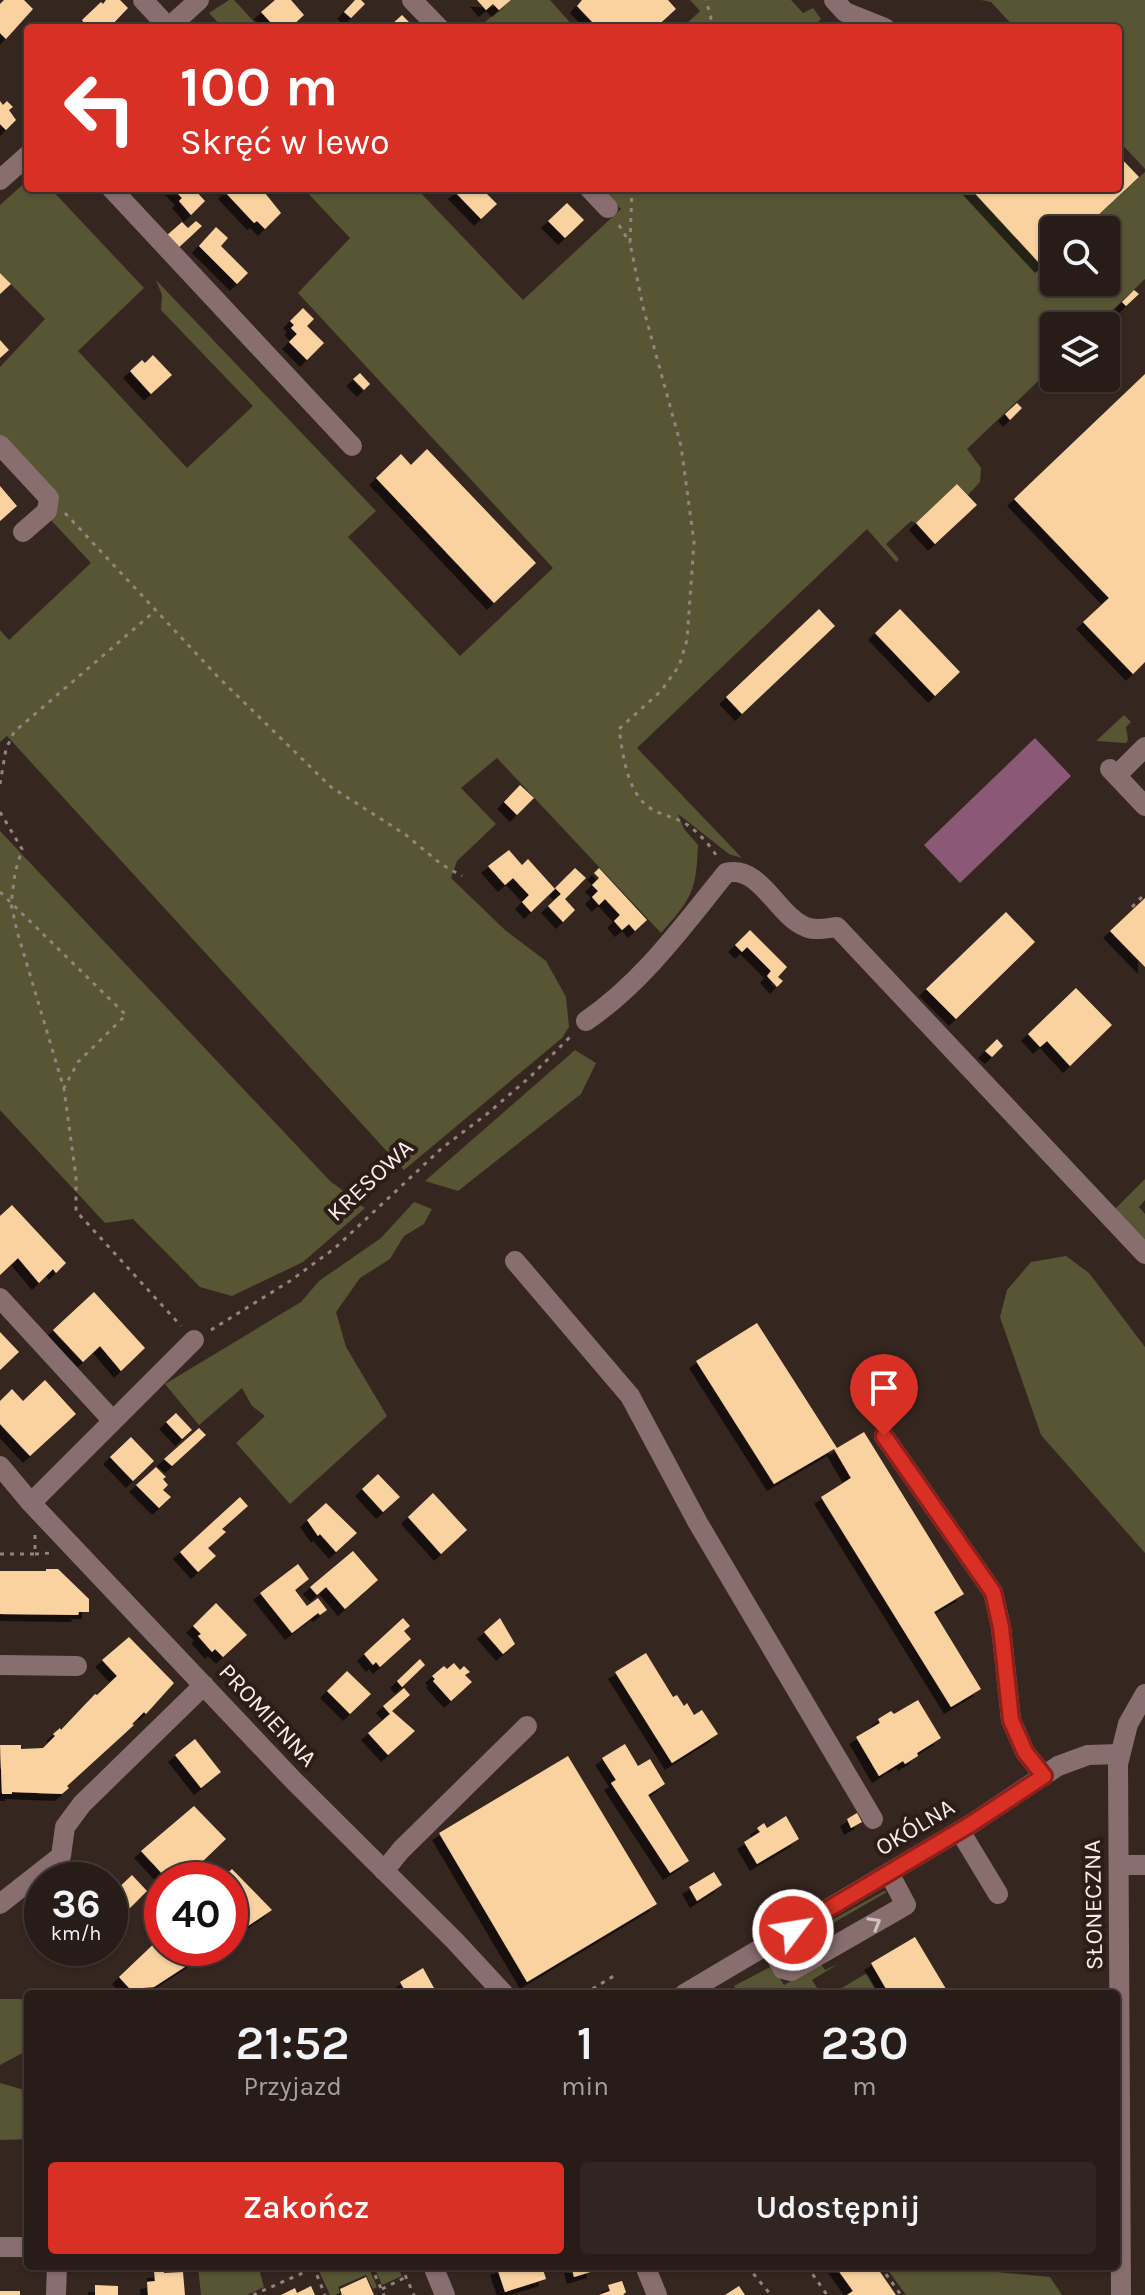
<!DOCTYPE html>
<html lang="pl">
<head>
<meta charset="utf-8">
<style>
  body { margin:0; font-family:Karla,sans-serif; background:#302521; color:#f1f3f6; height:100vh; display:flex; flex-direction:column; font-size:30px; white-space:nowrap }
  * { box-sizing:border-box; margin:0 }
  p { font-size:26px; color:#a5a1a2 }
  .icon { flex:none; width:44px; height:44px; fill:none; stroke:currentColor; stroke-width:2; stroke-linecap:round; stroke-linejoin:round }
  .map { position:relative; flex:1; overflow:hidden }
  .drawer { position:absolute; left:24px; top:1990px; width:1096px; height:280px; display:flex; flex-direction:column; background:#281c18; border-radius:8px; box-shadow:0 2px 6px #0004,0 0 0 2px #443a37 }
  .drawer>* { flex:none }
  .banner { position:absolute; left:24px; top:24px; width:1098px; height:168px; border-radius:8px; box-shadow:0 2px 6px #0004,0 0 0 2px #443a37; background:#d93025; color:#fff; overflow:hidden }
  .fabs { position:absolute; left:1040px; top:216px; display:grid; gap:16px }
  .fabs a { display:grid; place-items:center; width:80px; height:80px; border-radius:8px; background:#281c18; box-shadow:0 2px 6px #0004,0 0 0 2px #443a37; font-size:40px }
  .speed { position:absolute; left:24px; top:1862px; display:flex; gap:16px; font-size:40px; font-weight:700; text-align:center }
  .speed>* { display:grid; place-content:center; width:104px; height:104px; border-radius:50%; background:#281c18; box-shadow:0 2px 6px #0004,0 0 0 2px #443a37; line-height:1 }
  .speed small { font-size:20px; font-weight:400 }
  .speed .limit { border:12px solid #d22; background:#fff; color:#111 }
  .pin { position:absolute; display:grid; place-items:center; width:68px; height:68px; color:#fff; margin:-82px -34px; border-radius:50% 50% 50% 0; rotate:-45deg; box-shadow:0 0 8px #0007 }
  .pin .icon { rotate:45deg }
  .me { position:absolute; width:88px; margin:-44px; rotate:59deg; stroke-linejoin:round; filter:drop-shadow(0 0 6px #0008) }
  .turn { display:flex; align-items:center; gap:28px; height:168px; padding:0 24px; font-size:36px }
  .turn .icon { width:104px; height:104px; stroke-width:2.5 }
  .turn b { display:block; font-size:56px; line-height:68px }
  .eta { display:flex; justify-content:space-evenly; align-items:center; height:136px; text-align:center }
  .eta b { font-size:48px; font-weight:600; line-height:56px }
  .action { display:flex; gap:16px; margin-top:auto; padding:16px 24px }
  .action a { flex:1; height:92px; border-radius:8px; background:#d93025; color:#fff; font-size:32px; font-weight:600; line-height:92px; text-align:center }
  .action a+a { background:#302521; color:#f1f3f6 }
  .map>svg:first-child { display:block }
  .green { fill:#585535 }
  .water { fill:#8b5875 }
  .building { fill:#f9d2a0; filter:url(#shadow) }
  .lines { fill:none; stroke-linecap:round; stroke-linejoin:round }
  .path { stroke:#92847f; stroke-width:3; stroke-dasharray:4 6; stroke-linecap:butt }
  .minor { stroke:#896e6f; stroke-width:20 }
  .oneway { stroke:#d0c0be }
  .route-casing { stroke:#8d1f18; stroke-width:20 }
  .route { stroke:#d93025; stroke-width:14 }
  .labels { text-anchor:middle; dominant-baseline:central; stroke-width:8; stroke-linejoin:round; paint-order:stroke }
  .street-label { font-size:24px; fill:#f7ece8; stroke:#2c1d16 }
</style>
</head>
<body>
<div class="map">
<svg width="1145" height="2295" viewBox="0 0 1145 2295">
  <defs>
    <filter id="shadow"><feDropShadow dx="-7" dy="7" stdDeviation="0" flood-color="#0009"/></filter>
  </defs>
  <rect width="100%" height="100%" fill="#362620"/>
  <path class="green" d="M229,0H234L260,28H223L209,13Z
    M511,0H550L575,28H478Z
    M690,0H791L803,13L813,8L821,19L815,25L817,28H682L700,11Z
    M981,0H1145V169L1118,140V28H1015L991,2Z
    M1145,172V279L1096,326H1054V366L967,449L981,468L980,482L968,495L957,484L916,523L911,521L886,544L899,559L896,562L867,529L637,748L742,858L729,854L678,814L684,829L698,845C696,892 692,898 661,933L497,758L461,788L496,824L457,861L451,878L505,930L546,961L566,997L569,1027L562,1038L404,1170L7,736L0,742V630L9,640L91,563L49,518L59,501L0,439V367L45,319L0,273V205L28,180V188H50L144,288L78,351L187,468L253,406L161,310L162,295L156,280L376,511L348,537L460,656L553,568L298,293L350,238L303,188H416L523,300L621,209L602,188H970L1042,266L1054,256V282H1106V230H1082Z
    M1124,715L1131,722L1126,727L1128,740L1126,743L1096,741Z
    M0,831L331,1182C345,1190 351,1201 365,1208L303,1262L232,1296L200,1287L133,1219L105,1223L0,1110Z
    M575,1050L596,1063L581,1094L458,1191L425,1181Z
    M1145,1179V1200L1139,1207L1145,1214V1242L1114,1210Z
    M414,1202L432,1209L424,1224L404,1236L390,1259L360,1278L336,1312L346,1347L387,1416L290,1504L236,1443L265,1416L252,1406L242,1388L199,1425L165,1384L301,1302L319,1281L381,1238Z
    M1066,1256L1089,1273L1145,1347V1553L1041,1435L1000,1317L1007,1290L1031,1262Z
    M884,1891L887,1892L788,1949L792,1942Z
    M821,1964L825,1970L838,1964L812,1980L821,1994H739L734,1986L772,1966L784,1985Z
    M867,1973L879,1994H843L840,1989Z
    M0,1999H28V2050L0,2065Z
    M0,2083L28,2091V2139L0,2140Z
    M198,2266H258L264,2287L247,2295H201Z
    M322,2266H368L377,2287L373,2289L366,2275L338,2287L341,2295H330L319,2271Z
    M374,2266H397L402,2276L382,2285Z
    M885,2266H934L1050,2277L1062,2295H906Z"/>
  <path class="water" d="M1035,738L1071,776L960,883L924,845Z"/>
  <path class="building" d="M4,0H24L33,9L6,39L0,33V4Z
    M106,0H120L128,8L109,28H79L84,23L82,20L101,2L103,4Z
    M291,0L304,15L290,28H276L261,12L275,0Z
    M355,0H361L365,4L351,18L344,12Z
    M477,0H511L499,10L493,4L486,10Z
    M582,0H668L676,9L655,28H598L577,6Z
    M402,15L415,28H394L391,25Z
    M0,101L3,105L7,101L13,107L9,110L16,120L6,130L0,124Z
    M1118,155L1139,177L1082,230H1054V256L1042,266L970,188H1118Z
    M172,188H193L205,201L191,215L179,201L182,198Z
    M229,188H261L281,213L265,229L257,221L254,223L225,192Z
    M460,188H481L497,204L481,219L455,192Z
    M567,203L584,220L565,238L548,221Z
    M196,221L202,226L177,249L166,236L182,222L188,228Z
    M216,227L228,238L221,246L248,273L237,284L199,246Z
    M0,273L11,284L0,294Z
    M1134,290L1139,294L1126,306L1122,302Z
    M303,308L314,319L307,326L324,343L307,360L289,342L297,334L291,328L294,325L290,321Z
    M0,340L9,350L0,358Z
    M153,355L172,375L151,394L130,371L142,360L145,363Z
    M360,373L370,384L364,390L353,379Z
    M1145,374V662L1133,674L1083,622L1109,598L1014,499Z
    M1017,403L1022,408L1010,420L1005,414Z
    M427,449L536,563L494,603L376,478L401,454L411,465Z
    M957,484L977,505L935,544L916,523Z
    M0,486L17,506L0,521Z
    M819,609L835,626L742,714L726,697Z
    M900,609L960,672L935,696L875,633Z
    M520,785L534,798L517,815L504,802Z
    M509,850L522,865L528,859L555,889L531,912L522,902L529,895L513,878L505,885L488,866Z
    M575,868L586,878L565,899L575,910L563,922L548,906L561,894L555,888Z
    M599,868L647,920L635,931L629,924L622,930L614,921L620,915L605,899L599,905L592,897L598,891L592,885L599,878L594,873Z
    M1145,898V967L1110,931Z
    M1006,912L1035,942L956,1019L926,989Z
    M750,930L787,967L778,977L783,981L777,987L767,976L771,971L747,947L742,952L735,945Z
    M1076,988L1112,1025L1070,1066L1047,1041L1040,1047L1028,1034Z
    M997,1039L1003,1046L992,1057L985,1051Z
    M12,1205L66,1263L56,1273L53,1269L39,1283L18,1258L0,1275V1216Z
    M94,1292L145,1348L121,1371L100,1346L83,1362L53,1330Z
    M757,1323L837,1448L864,1432L964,1594L934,1612L981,1689L951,1707L821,1497L851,1478L834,1449L774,1484L696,1361Z
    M0,1332L19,1352L0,1370Z
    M45,1380L76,1414L30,1456L0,1424V1401L12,1389L23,1401Z
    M176,1413L192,1430L182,1439L166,1422Z
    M199,1428L206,1435L172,1466L164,1459Z
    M131,1437L154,1461L133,1481L110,1457Z
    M156,1467L166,1477L163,1479L168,1485L163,1490L171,1497L159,1508L136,1485Z
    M378,1474L400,1497L383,1512L362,1489Z
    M433,1493L467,1530L441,1554L408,1517Z
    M240,1497L248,1506L222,1529L226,1532L208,1548L216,1556L198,1572L180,1552Z
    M326,1503L357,1533L336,1552L320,1534L318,1536L307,1520Z
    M353,1551L378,1580L345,1609L326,1587L317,1595L310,1587Z
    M298,1564L309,1579L295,1590L307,1606L318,1598L327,1610L320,1615L318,1613L292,1633L260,1593Z
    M46,1569H58L89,1599V1612H79L78,1615L0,1614V1571H46Z
    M216,1603L247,1635L223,1657L215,1649L212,1652L198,1636L201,1634L193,1626Z
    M403,1618L410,1626L404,1631L411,1639L380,1667L376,1662L373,1665L364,1654Z
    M500,1618L515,1644L503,1654L484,1632Z
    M129,1637L174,1683L146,1714L144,1712L132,1724L134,1725L67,1786L69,1788L62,1794L12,1792V1794H2L0,1745H21V1749L43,1748L55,1736L53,1734L60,1728L61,1730L95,1694L97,1695L117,1676L102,1660Z
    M646,1653L673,1697L677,1695L684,1706L687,1703L694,1715L702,1710L718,1734L672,1763L615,1672Z
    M420,1659L425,1665L402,1687L397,1681Z
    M454,1663L460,1670L464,1666L470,1672L465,1675L472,1682L451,1701L433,1681L435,1679L432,1676L444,1666L447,1669Z
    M347,1671L371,1694L350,1714L327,1691Z
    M404,1688L410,1695L392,1711L415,1731L388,1755L368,1733L390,1714L383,1706Z
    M918,1700L941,1738L917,1753L918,1756L905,1764L903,1761L879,1776L856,1737L880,1723L878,1719L891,1711L894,1714Z
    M195,1739L221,1772L201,1788L175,1755Z
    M625,1744L638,1766L650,1759L665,1784L648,1795L689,1861L670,1873L611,1783L616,1780L602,1758Z
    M568,1756L657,1904L527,1982L439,1833Z
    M194,1806L226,1839L183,1880H168L141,1851Z
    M857,1813L862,1822L851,1828L847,1819Z
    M786,1816L799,1839L757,1864L744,1842L760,1832L757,1828L764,1823L767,1828Z
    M232,1869L272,1910L230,1938V1880H220Z
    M714,1872L722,1885L697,1901L689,1887Z
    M132,1875L147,1891L119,1919L114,1914H110V1896Z
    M162,1936V1948H214L154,1987L130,1989L119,1977Z
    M915,1937L949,1994H889L871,1963Z
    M423,1968L434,1988L424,1994H407L400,1982Z
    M503,2266H542L546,2279L505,2292L497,2268Z
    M571,2266H593L594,2271L574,2277Z
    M835,2266H876L896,2295H847L853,2291Z
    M164,2270V2273L183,2272L185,2295H148L147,2282L155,2281L154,2271Z
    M366,2277L374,2295H342L340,2289Z
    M622,2281L626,2292L623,2295H599L610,2291L608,2285Z
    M95,2285L118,2286V2295H95Z
    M311,2286L315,2295H281L295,2288L297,2293Z
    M739,2286L745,2295H725Z
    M0,2291H20V2295H0Z"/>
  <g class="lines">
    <path class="path" d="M705,28L711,18L706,0
      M632,188L630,243L643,307L681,446L694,542L687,640L679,666L661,691L619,729C623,754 626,787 646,805C658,815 673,816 686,824C697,831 709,844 716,855
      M619,225L630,243
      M65,513L219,678L331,787L406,835L441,864L462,876
      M0,784L6,749L14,732L155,611
      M0,812L22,849L15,873L11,904L17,931L64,1089L76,1177V1211L181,1326
      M0,892L126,1015L78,1062L64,1088
      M1132,907L1145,894
      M211,1330L290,1281L335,1248L442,1148L487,1114L531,1076L572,1035
      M0,1554H35V1535
      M35,1554L51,1553
      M584,1994L617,1974
      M315,2266L314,2268L325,2295
      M371,2266L384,2295
      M401,2266L414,2295
      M747,2266L771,2295
      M807,2266L827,2295
      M880,2266L901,2295
      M382,2289L406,2277
      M253,2295L314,2268"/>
    <path class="minor" d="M143,0L169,28
      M412,0L439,28
      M834,0L845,12L885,28
      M168,28L199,0
      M0,180L28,155
      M111,188L352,446
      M589,188L608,208
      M0,445L49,498L47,511L23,532
      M1110,769L1145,806
      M1117,775L1145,747
      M586,1021C643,982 683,926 726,873C760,864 777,916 806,927C815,931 827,928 837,927L1145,1254
      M515,1261L630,1396L698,1523L873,1819
      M0,1298L113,1421
      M884,1436L993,1592L1001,1627L1011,1720L1025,1752L1044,1776
      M0,1466L31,1503L294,1781L455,1941L504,1994
      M31,1503L194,1340
      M0,1665L77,1666
      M960,1831L998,1894
      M1119,1865H1145
      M384,1871L401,1850L527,1726
      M0,1904L61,1856L65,1827L82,1804L204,1685
      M769,1944L783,1969L791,1971L906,1905L889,1873
      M684,1994L971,1824L1058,1766L1088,1755L1119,1754
      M0,2247H28
      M433,2266L445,2295
      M645,2266L657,2295
      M56,2295L57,2266
      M1121,2295L1118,1764L1128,1724L1145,1694"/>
  </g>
  <defs><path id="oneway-chevron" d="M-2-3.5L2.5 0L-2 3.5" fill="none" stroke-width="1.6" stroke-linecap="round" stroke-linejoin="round" transform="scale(2)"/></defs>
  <use class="oneway" href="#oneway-chevron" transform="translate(875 1923) rotate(-30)"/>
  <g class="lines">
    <g class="route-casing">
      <path id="route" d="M793,1930L971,1824L1044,1776L1025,1752L1011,1720L1001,1627L993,1592L884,1436"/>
    </g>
    <use href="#route" class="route"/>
  </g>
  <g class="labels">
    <g class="street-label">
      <text transform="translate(370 1180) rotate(-43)">KRESOWA</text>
      <text transform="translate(268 1715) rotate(47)">PROMIENNA</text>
      <text transform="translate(915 1827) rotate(-31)">OKÓLNA</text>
      <text transform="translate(1093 1905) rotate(-91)">SŁONECZNA</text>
    </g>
  </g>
</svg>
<div class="fabs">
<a><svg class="icon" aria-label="search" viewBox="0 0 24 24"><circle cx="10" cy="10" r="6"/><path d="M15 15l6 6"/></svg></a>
<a><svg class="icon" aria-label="layers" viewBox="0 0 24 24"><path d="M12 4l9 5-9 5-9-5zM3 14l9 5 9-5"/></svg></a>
</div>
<div class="speed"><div>36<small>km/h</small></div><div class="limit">40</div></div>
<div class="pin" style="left:884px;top:1436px;background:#d93025"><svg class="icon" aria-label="arrive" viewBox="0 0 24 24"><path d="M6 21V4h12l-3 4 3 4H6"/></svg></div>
<svg class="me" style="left:793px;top:1930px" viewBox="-20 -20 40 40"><circle r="17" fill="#d93025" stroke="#fff" stroke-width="3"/><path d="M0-11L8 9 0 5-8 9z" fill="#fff"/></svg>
<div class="banner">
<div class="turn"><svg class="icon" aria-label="left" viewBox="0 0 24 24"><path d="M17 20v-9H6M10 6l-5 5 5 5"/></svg><div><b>100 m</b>Skręć w lewo</div></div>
</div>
<section class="drawer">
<div class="eta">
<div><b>21:52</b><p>Przyjazd</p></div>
<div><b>1</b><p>min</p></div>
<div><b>230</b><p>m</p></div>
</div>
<div class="action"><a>Zakończ</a><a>Udostępnij</a></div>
</section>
</div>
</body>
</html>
